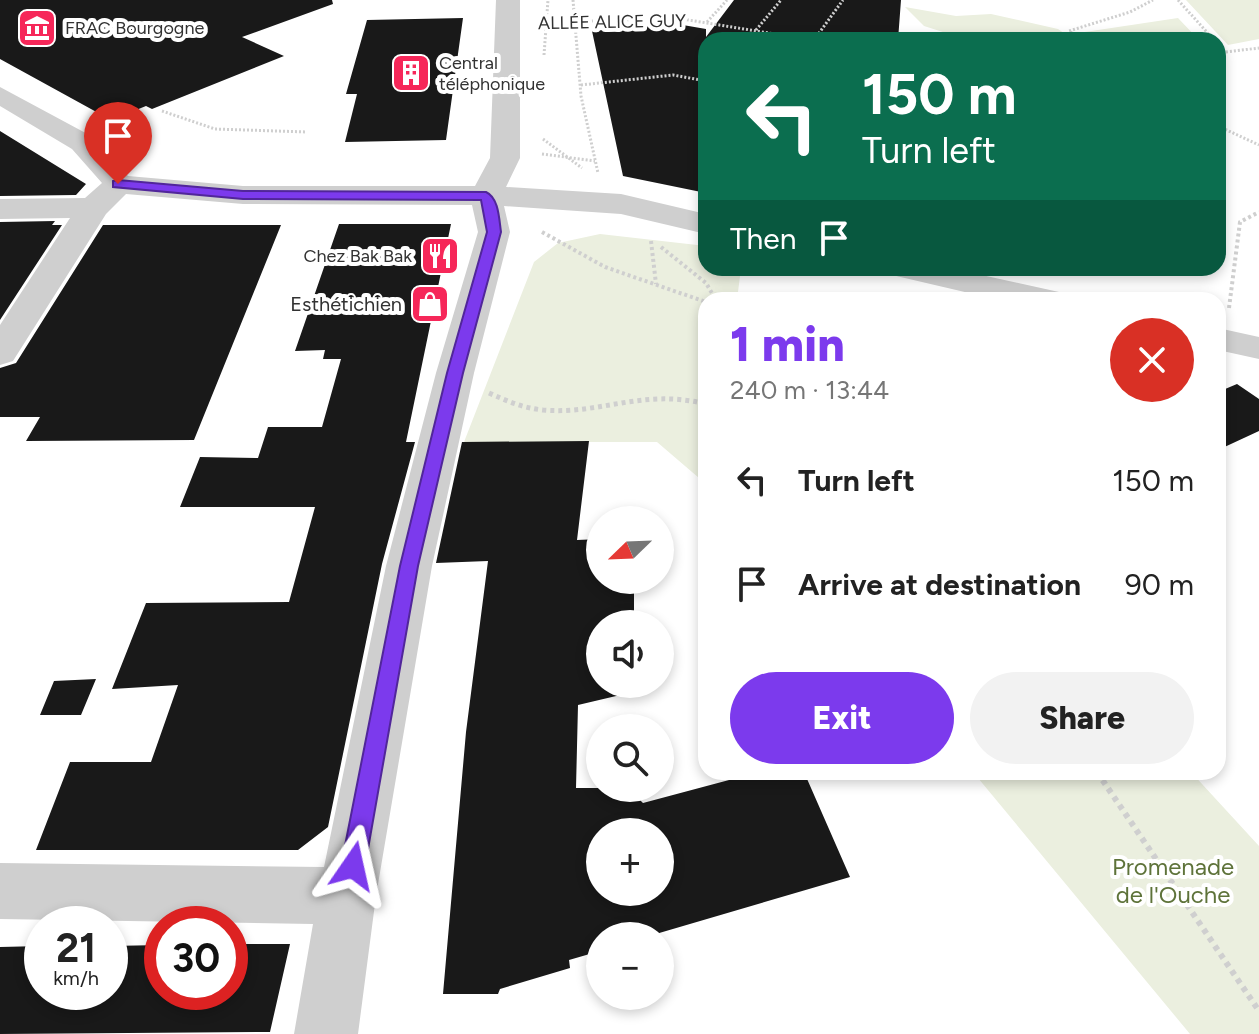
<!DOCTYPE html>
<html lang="en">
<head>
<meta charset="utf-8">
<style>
  body { margin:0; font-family:Figtree,sans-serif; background:#f2f2f2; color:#222; height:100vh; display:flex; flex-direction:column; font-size:30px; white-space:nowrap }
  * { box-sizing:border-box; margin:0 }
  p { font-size:26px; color:#767676 }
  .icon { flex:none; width:44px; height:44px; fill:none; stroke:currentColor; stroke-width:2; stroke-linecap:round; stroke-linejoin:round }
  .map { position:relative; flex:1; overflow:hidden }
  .sheet { position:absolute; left:698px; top:292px; width:528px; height:488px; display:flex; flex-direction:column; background:#fff; border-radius:24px; box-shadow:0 4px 12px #0003 }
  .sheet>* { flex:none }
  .guide { position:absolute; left:698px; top:32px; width:528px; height:244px; border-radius:24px; box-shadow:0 4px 12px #0003; background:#0b6e4f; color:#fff; overflow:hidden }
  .needle { width:52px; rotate:247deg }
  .controls { position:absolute; left:586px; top:506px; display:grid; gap:16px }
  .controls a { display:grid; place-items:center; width:88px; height:88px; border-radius:50%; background:#fff; box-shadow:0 4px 12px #0003; font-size:40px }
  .speed { position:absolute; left:24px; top:906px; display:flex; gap:16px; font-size:40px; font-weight:700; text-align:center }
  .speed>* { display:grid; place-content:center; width:104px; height:104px; border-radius:50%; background:#fff; box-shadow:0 4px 12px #0003; line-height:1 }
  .speed small { font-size:20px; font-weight:400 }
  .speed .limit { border:12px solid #d22; background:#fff; color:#111 }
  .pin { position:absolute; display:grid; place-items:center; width:68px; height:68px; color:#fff; margin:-82px -34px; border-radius:50% 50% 50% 0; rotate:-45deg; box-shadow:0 0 8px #0007 }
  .pin .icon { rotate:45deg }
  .me { position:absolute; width:88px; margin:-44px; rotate:11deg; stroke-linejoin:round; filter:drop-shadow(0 0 6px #0008) }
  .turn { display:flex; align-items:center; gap:28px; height:168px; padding:0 32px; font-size:36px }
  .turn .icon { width:104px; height:104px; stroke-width:2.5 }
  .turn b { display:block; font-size:56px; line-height:68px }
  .then { display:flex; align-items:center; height:76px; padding:0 32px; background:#0003; gap:16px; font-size:30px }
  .round { display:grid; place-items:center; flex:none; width:84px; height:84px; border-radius:42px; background:#f2f2f2 }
  .summary { display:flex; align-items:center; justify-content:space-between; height:136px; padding:0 32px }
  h1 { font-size:48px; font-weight:800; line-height:60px; color:#7c3aed }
  .button { display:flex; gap:16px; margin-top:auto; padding:16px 32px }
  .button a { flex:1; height:92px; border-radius:48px; background:#7c3aed; color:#fff; font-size:32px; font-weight:800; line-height:92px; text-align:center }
  .button a+a { background:#f2f2f2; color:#222 }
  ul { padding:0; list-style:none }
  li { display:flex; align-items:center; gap:24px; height:104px; padding:0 32px }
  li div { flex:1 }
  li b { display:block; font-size:30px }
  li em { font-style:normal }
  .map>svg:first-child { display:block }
  .green { fill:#ebefdf }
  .building { fill:#191919; fill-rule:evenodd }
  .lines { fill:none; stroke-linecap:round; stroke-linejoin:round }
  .path-far3 { stroke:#cfcfcf; stroke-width:3; stroke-dasharray:2 2; stroke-linecap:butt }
  .path-far2 { stroke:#cfcfcf; stroke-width:4; stroke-dasharray:3 3; stroke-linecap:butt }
  .path-far1 { stroke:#cfcfcf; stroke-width:5; stroke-dasharray:4 4; stroke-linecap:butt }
  .path { stroke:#cfcfcf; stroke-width:6; stroke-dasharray:5 5; stroke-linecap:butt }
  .minor { fill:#cfcfcf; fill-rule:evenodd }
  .route { fill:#7c3aed; stroke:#51269a; stroke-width:2 }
  .labels { text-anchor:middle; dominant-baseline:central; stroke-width:8; stroke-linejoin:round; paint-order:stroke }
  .far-street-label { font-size:18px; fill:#323232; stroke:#fff }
  .far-poi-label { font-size:18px; fill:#323232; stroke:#fff; text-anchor:start }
  .poi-label { font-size:20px; fill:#323232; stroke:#fff; text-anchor:end }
  .near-park-label { font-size:24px; fill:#5e733a; stroke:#fff }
</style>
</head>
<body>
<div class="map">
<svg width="1259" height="1034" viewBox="0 0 1259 1034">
  <rect width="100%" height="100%" fill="#fff"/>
  <path class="green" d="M1186,0H1259V39L1228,45Z
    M905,7L956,16L991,14L1058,29L1074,40H968L924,26Z
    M1178,18L1199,40H1089L1078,33Z
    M600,234L706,246V268H741L737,300H706V484L657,442H464L534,262L558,243Z
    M973,772H1191L1259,846V1034H1190Z"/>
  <path class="building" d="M0,0H332L333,4L242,37L284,56L152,109L146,106L111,120L0,59Z
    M734,0H901L898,40H706V193L623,176L592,31L677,24L706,29V37Z
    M463,18L446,140L345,142L357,94H346L367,20Z
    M0,131L86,184L76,195L0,196Z
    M55,221L52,225H62L0,320V222Z
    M339,224H451L406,442H415L382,564L328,827L298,850H36L70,762H151L178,685L112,689L146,603L289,602L315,507H180L200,457L258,458L268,427H322L341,359H323L325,350L295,351Z
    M103,225H281L194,440L26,441L40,417H0V368L16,363Z
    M1237,384L1259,399V431L1218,450V392Z
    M589,441L577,540L600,539V580H634V624H600V684H633V692L578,705L576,788H628L643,803L759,772H804L850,877L649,936H600V951L569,960L570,968L500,989L498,994H443L466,732L488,561L436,563L462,442ZM600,832H660V892H600Z
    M96,679L81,715H40L54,681Z
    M230,944H290L270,1032L0,1034V947L42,946V992H110V946L162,945V992H230Z"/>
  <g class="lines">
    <path class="path-far3" d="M573,0L581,96L598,173
      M1178,0L1214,40
      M707,22L727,0
      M539,23L676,18L812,40
      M756,30L781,0
      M814,40L843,0
      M868,40L916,37L941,40
      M1082,40L1069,31L1130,12L1153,0
      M1218,53L1259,48
      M544,55L548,0
      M581,85L673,75L706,81
      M162,111L215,129L307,132
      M1218,126L1259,145
      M543,139L582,168
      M542,154L595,161"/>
    <path class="path-far2" d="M542,232L605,267L706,302
      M651,241L656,284
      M661,247L706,283L716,300
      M1229,308L1240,222L1259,212"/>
    <path class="path-far1" d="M489,393C507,401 523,408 543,410C602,415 641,388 706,404"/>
    <path class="path" d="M1097,772L1259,1011"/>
    <path class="minor" d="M496,0H520V158L506,187L621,194L706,214V234L621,214L504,206L510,232L474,373L432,566L376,896L358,1034H294L313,924L0,919V863L324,867L386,566L436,373L478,232L472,205L243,204L126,194L106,214L13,361L0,365V325L70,218L0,219V199L85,198L102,183L72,149L0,106V87L93,137L128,176L243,186H475L490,158Z
      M887,268H950L1059,292L1064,300H999L892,275Z
      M1218,328L1259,337V359L1218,350Z"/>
  </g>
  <path class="route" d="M118,180L243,191L486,192C499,198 499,219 501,232L463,373L418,566L365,866L361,874L353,877L344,874L341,866L400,566L447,373L487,232L481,200L243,199L113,187V181Z"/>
  <defs>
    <g id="museum-square" transform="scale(2)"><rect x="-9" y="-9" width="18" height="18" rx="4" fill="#f62759" stroke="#fff"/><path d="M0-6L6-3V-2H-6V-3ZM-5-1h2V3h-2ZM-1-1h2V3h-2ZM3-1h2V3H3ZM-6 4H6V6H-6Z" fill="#fff"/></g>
    <g id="building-square" transform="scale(2)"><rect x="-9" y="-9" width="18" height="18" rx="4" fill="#f62759" stroke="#fff"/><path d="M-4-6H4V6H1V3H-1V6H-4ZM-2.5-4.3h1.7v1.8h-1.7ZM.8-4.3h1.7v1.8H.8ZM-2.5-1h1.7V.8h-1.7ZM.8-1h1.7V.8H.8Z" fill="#fff"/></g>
    <g id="restaurant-square" transform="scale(2)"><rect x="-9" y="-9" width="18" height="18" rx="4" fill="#f62759" stroke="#fff"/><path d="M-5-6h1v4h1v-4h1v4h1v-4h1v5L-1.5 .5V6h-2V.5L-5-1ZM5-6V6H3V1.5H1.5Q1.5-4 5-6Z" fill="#fff"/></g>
    <g id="shop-square" transform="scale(2)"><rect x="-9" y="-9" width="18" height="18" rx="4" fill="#f62759" stroke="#fff"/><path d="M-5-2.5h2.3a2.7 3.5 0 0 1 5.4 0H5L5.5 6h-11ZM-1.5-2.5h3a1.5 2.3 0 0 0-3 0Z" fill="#fff"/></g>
  </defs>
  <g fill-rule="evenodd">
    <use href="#museum-square" x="37" y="28"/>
    <use href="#building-square" x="411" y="73"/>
    <use href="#restaurant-square" x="440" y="256"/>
    <use href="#shop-square" x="430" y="304"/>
  </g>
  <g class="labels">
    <g class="far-street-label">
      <text transform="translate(612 22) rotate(-1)">ALLÉE ALICE GUY</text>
    </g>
    <g class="far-poi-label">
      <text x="65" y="28">FRAC Bourgogne</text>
      <text x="439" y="63">Central<tspan x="439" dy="21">téléphonique</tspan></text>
      <text x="412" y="256" text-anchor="end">Chez Bak Bak</text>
    </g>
    <g class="poi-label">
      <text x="402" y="304">Esthétichien</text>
    </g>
    <g class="near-park-label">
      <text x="1173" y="866">Promenade<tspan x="1173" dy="28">de l'Ouche</tspan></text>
    </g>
  </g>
</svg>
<div class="controls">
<a><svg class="needle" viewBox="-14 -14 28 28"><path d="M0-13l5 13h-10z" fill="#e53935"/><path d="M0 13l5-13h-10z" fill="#767676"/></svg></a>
<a><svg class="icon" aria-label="sound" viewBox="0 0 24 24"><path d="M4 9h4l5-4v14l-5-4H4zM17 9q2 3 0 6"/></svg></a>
<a><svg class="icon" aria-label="search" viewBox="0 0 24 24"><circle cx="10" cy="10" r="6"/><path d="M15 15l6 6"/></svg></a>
<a>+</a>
<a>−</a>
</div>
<div class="speed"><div>21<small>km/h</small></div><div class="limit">30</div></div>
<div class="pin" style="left:118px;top:184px;background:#d93025"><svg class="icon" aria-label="arrive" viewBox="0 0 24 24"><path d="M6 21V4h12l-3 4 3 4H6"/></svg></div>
<svg class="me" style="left:353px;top:866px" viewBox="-20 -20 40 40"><path d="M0-17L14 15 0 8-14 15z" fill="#7c3aed" stroke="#fff" stroke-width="4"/></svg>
<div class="guide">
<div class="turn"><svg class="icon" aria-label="left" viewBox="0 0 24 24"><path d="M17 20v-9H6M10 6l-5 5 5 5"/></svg><div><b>150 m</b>Turn left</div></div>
<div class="then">Then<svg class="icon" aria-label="arrive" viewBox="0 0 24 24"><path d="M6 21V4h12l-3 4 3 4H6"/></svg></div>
</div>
<section class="sheet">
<div class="summary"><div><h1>1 min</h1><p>240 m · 13:44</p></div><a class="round" style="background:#d93025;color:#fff"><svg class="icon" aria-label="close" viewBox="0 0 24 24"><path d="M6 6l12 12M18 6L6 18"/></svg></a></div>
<ul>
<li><svg class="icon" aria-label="left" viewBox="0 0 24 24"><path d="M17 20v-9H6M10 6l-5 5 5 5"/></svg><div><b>Turn left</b></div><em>150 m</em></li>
<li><svg class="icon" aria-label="arrive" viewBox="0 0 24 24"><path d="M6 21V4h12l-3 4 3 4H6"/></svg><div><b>Arrive at destination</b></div><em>90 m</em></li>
</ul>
<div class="button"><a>Exit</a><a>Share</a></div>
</section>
</div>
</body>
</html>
